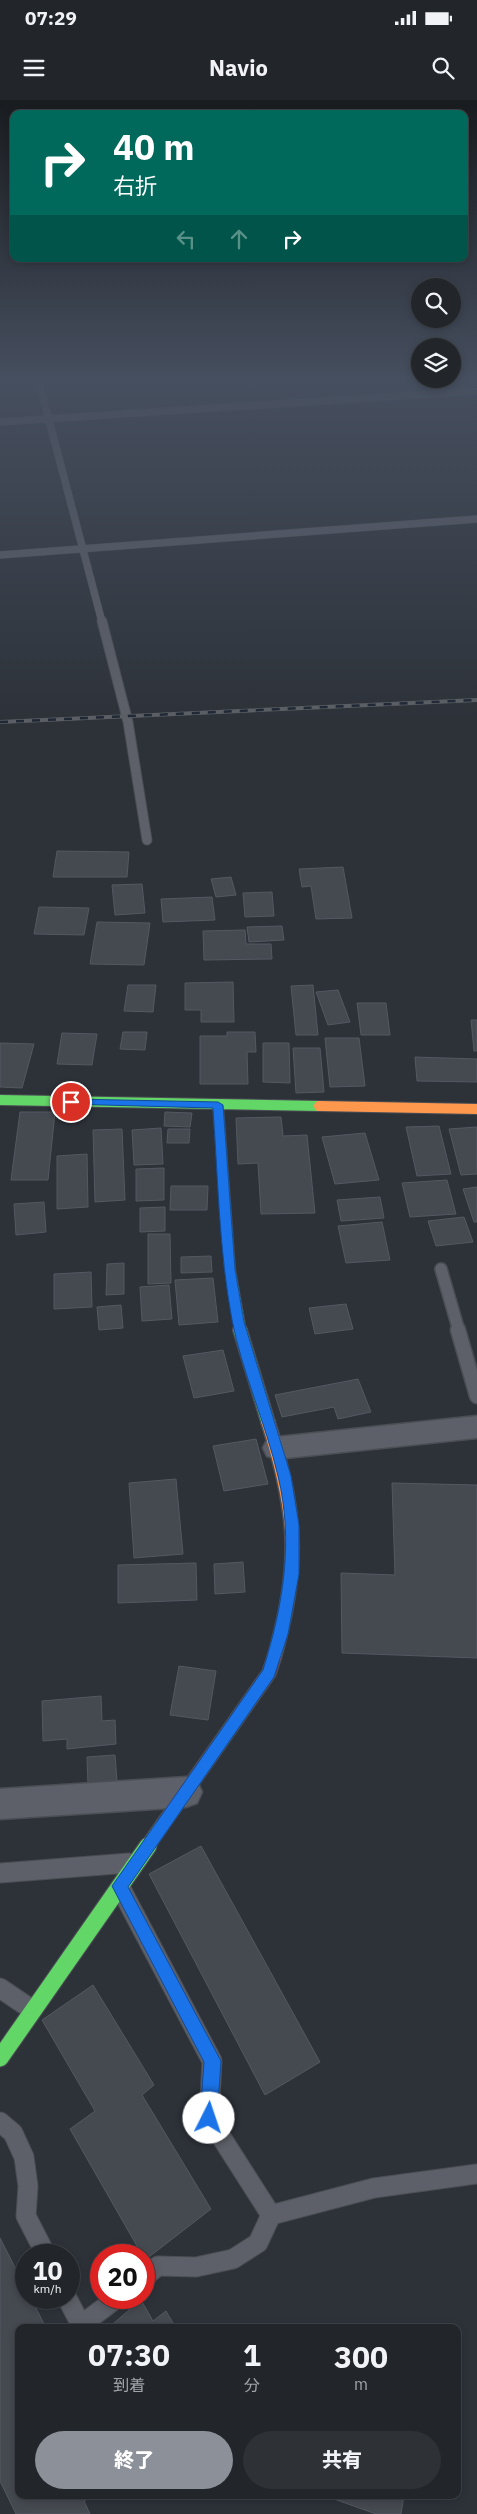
<!DOCTYPE html>
<html lang="ja">
<head>
<meta charset="utf-8">
<style>
  body { margin:0; font-family:"IBM Plex Sans","Noto Sans JP",sans-serif; background:#2e3237; color:#f1f3f6; height:100vh; display:flex; flex-direction:column; font-size:19px; white-space:nowrap }
  * { box-sizing:border-box; margin:0 }
  p { font-size:16px; color:#a2a5a9 }
  .icon { flex:none; width:28px; height:28px; fill:none; stroke:currentColor; stroke-width:2; stroke-linecap:round; stroke-linejoin:round }
  .map { position:relative; flex:1; overflow:hidden }
  .sheet { position:absolute; left:15px; top:2224px; width:446px; height:175px; display:flex; flex-direction:column; background:#22262b; border-radius:10px; box-shadow:0 2px 8px #0003,0 0 0 1px #3f4347 }
  .sheet>* { flex:none }
  .guide { position:absolute; left:10px; top:10px; width:458px; height:152px; border-radius:10px; box-shadow:0 2px 8px #0003,0 0 0 1px #3f4347; background:#00695c; color:#fff; overflow:hidden }
  .tools { position:absolute; left:411px; top:178px; display:grid; gap:10px }
  .tools a { display:grid; place-items:center; width:50px; height:50px; border-radius:50%; background:#22262b; box-shadow:0 2px 8px #0003,0 0 0 1px #3f4347; font-size:25px }
  .speed { position:absolute; left:15px; top:2144px; display:flex; gap:10px; font-size:25px; font-weight:700; text-align:center }
  .speed>* { display:grid; place-content:center; width:65px; height:65px; border-radius:50%; background:#22262b; box-shadow:0 2px 8px #0003,0 0 0 1px #3f4347; line-height:1 }
  .speed small { font-size:12px; font-weight:400 }
  .speed .limit { border:8px solid #d22; background:#fff; color:#111 }
  .pin { position:absolute; display:grid; place-items:center; width:42px; height:42px; color:#fff; margin:-21px; border:2px solid #fff; border-radius:50%; box-shadow:0 1px 5px #0007 }
  .me { position:absolute; width:55px; margin:-28px; rotate:4deg; stroke-linejoin:round; filter:drop-shadow(0 0 4px #0008) }
  .turn { display:flex; align-items:center; gap:18px; height:105px; padding:0 20px; font-size:22px }
  .turn .icon { width:65px; height:65px; stroke-width:2.5 }
  .turn b { display:block; font-size:35px; line-height:42px }
  .lanes { display:flex; align-items:center; height:48px; padding:0 20px; background:#0003; justify-content:center; gap:25px; direction:ltr }
  .lanes .off { opacity:.35 }
  .eta { display:flex; justify-content:space-evenly; align-items:center; height:85px; text-align:center }
  .eta b { font-size:30px; font-weight:800; line-height:35px }
  .button { display:flex; gap:10px; margin-top:auto; padding:10px 20px }
  .button a { flex:1; height:58px; border-radius:30px; background:#8c9099; color:#fff; font-size:20px; font-weight:800; line-height:58px; text-align:center }
  .button a+a { background:#2e3237; color:#f1f3f6 }
  .status { display:flex; justify-content:space-between; align-items:center; height:35px; padding:0 25px; background:#22262b; direction:ltr }
  .status svg { height:14px; fill:currentColor }
  header { display:flex; justify-content:space-between; align-items:center; height:65px; padding:0 20px; background:#22262b; font-size:22px; font-weight:800 }
  .map>svg:first-child { display:block }
  .building { fill:#454950; stroke:#545961 }
  .lines { fill:none; stroke-linecap:round; stroke-linejoin:round }
  .lane-far4-casing { stroke:#4b4e54; stroke-width:8 }
  .lane-far3-casing { stroke:#4b4e54; stroke-width:11 }
  .lane-far2-casing { stroke:#4b4e54; stroke-width:14 }
  .lane-far1-casing { stroke:#4b4e54; stroke-width:17 }
  .lane-casing { stroke:#4b4e54; stroke-width:21 }
  .street-casing { stroke:#4b4e54; stroke-width:3 }
  .fast-far2-casing { stroke:#4b4e54; stroke-width:12 }
  .fast-far1-casing { stroke:#4b4e54; stroke-width:16 }
  .fast-casing { stroke:#4b4e54; stroke-width:19 }
  .slow-far1-casing { stroke:#4b4e54; stroke-width:12 }
  .slow-casing { stroke:#4b4e54; stroke-width:16 }
  .jam-casing { stroke:#4b4e54; stroke-width:16 }
  .lane-far4 { stroke:#5d6068; stroke-width:7 }
  .lane-far3 { stroke:#5d6068; stroke-width:9 }
  .lane-far2 { stroke:#5d6068; stroke-width:11 }
  .lane-far1 { stroke:#5d6068; stroke-width:14 }
  .lane { stroke:#5d6068; stroke-width:19 }
  .street { fill:#5d6068; fill-rule:evenodd }
  .fast-far2 { stroke:#63d668; stroke-width:10 }
  .fast-far1 { stroke:#63d668; stroke-width:13 }
  .fast { stroke:#63d668; stroke-width:17 }
  .slow-far1 { stroke:#ff974d; stroke-width:10 }
  .slow { stroke:#ff974d; stroke-width:13 }
  .jam { stroke:#b3261e; stroke-width:13 }
  .rail-casing { stroke:#5b5f65; stroke-width:4 }
  .rail { stroke:#202835; stroke-width:2.5; stroke-dasharray:8; stroke-linecap:butt }
  .route { fill:#1a73e8; stroke:#114b97 }
</style>
</head>
<body>
<div class="status"><b>07:29</b><svg viewBox="0 0 49 12"><path d="M0 12V9h3v3zM5 12V6h3v6zM10 12V3h3v9zM15 12V0h3v12zM26 1h20v11H26zM47 4h2v5h-2z"/></svg></div>
<header><svg class="icon" aria-label="menu" viewBox="0 0 24 24"><path d="M4 6h16M4 12h16M4 18h16"/></svg>Navio<svg class="icon" aria-label="search" viewBox="0 0 24 24"><circle cx="10" cy="10" r="6"/><path d="M15 15l6 6"/></svg></header>
<div class="map">
<svg width="477" height="2414" viewBox="0 0 477 2414">
  <rect width="100%" height="100%" fill="#2d3239"/>
  <path class="building" d="M57,751L129,752L127,777H53Z
    M343,767L352,818L316,819L311,786L302,787L299,769Z
    M231,777L236,795L216,797L211,779Z
    M142,784L145,813L115,815L112,785Z
    M272,792L274,816L245,817L243,793Z
    M212,797L215,820L163,822L161,799Z
    M39,807L89,808L84,835L34,834Z
    M97,822L150,823L144,865L90,864Z
    M282,826L284,840L249,842L247,827Z
    M245,830L246,844H271L272,859L204,860L203,831Z
    M233,882L234,922H201V910H185V883Z
    M128,885H156L153,912L124,911Z
    M313,885L318,935H296L291,886Z
    M338,890L350,922L328,925L316,892Z
    M357,903H386L390,935H361Z
    M471,920H477V951H474Z
    M123,932H147L145,950L120,949Z
    M227,932H255L256,952H247L248,984H200V936H227Z
    M62,933L97,934L92,965L57,964Z
    M325,938H359L365,986L330,987Z
    M0,943L34,944L22,988L0,987Z
    M263,943H289L290,983L263,982Z
    M293,948H320L324,992L296,993Z
    M415,957L477,959V982L417,981Z
    M20,1012H55L48,1080H11Z
    M165,1012L192,1013L190,1027L164,1026Z
    M281,1017L283,1036L307,1035L315,1113L261,1114L258,1063L238,1064L236,1018Z
    M439,1026L451,1074L417,1076L406,1027Z
    M477,1027V1074L461,1075L449,1029Z
    M161,1028L163,1064L134,1065L132,1030Z
    M122,1029L125,1100L95,1102L93,1030Z
    M168,1029H190L189,1043H167Z
    M365,1033L379,1080L335,1084L322,1037Z
    M87,1054L88,1107L57,1109V1056Z
    M164,1068V1100L136,1101V1069Z
    M447,1080L456,1114L410,1117L402,1083Z
    M171,1086H208L207,1110H170Z
    M477,1087V1122H474L463,1089Z
    M380,1097L384,1118L341,1121L337,1100Z
    M44,1102L46,1132L16,1135L14,1104Z
    M165,1107V1131L140,1132V1108Z
    M464,1117L473,1142L436,1146L428,1121Z
    M382,1122L390,1160L346,1163L338,1126Z
    M148,1134H170L171,1183L148,1184Z
    M211,1156L212,1172L181,1173V1157Z
    M124,1163V1194L106,1195L107,1164Z
    M91,1172L92,1207L54,1209V1174Z
    M213,1178L218,1222L179,1225L175,1180Z
    M169,1185L172,1219L142,1221L140,1187Z
    M346,1204L353,1229L315,1234L309,1208Z
    M121,1205L123,1228L99,1230L97,1207Z
    M223,1250L234,1291L194,1298L183,1256Z
    M358,1279L371,1312L338,1319L334,1307L282,1317L275,1295Z
    M256,1339L268,1384L224,1391L213,1346Z
    M176,1379L183,1454L134,1458L129,1383Z
    M392,1383L477,1385V1558L342,1553L341,1473L395,1475Z
    M243,1462L245,1492L215,1494L214,1464Z
    M196,1463L197,1500L118,1503V1465Z
    M179,1566L216,1571L208,1620L170,1615Z
    M101,1596L102,1621L115,1620L116,1644L67,1649V1639L43,1641L42,1601Z
    M115,1655L117,1681L88,1684L87,1657Z
    M201,1746L320,1962L265,1995L149,1774Z
    M93,1885L154,1985L142,1995L211,2109L145,2160L70,2029L95,2011L42,1920Z
    M0,2138L26,2189V2198H31L46,2228H19V2395H92L84,2401L90,2414H16L0,2381Z
    M141,2200L153,2221L166,2211L176,2228H108Z
    M323,2395H404L401,2414H376Z"/>
  <g class="lines">
    <g class="lane-far4-casing">
      <path id="lane-far4" d="M39,282L102,522
        M0,322L477,291
        M0,455L477,419"/>
    </g>
    <g class="lane-far3-casing">
      <path id="lane-far3" d="M102,521L128,622L147,740"/>
    </g>
    <g class="lane-far2-casing">
      <path id="lane-far2" d="M441,1169L459,1231"/>
    </g>
    <g class="lane-far1-casing">
      <path id="lane-far1" d="M458,1230L477,1296"/>
    </g>
    <g class="lane-casing">
      <path id="lane" d="M0,1773L129,1763
        M122,1791L212,1961L209,2018L271,2115
        M0,1888L31,1909
        M0,2022L13,2033L24,2057L28,2086L26,2116L46,2155
        M144,2177L158,2166L196,2167L233,2159L258,2143L271,2115L374,2088L477,2074
        M67,2198L81,2225L117,2198"/>
    </g>
    <g class="street-casing">
      <path id="street" d="M477,1316V1338L277,1359L267,1356L263,1348L267,1340L277,1337Z
        M186,1677L197,1681L202,1692L197,1703L186,1707L0,1719V1689Z"/>
    </g>
    <g class="fast-far2-casing">
      <path id="fast-far2" d="M0,1000L319,1006
        M218,1005L230,1169L241,1231"/>
    </g>
    <g class="fast-far1-casing">
      <path id="fast-far1" d="M240,1230L268,1322
        M147,1747L163,1724"/>
    </g>
    <g class="fast-casing">
      <path id="fast" d="M0,1958L148,1746"/>
    </g>
    <g class="slow-far1-casing">
      <path id="slow-far1" d="M319,1006L477,1009"/>
    </g>
    <g class="slow-casing">
      <path id="slow" d="M268,1322C297,1413 301,1465 274,1558"/>
    </g>
    <g class="jam-casing">
      <path id="jam" d="M163,1724L269,1573L274,1558"/>
    </g>
    <use href="#lane-far4" class="lane-far4"/>
    <use href="#lane-far3" class="lane-far3"/>
    <use href="#lane-far2" class="lane-far2"/>
    <use href="#lane-far1" class="lane-far1"/>
    <use href="#lane" class="lane"/>
    <use href="#street" class="street"/>
    <use href="#fast-far2" class="fast-far2"/>
    <use href="#fast-far1" class="fast-far1"/>
    <use href="#fast" class="fast"/>
    <use href="#slow-far1" class="slow-far1"/>
    <use href="#slow" class="slow"/>
    <use href="#jam" class="jam"/>
    <g class="rail-casing">
      <path id="rail" d="M0,622L477,600"/>
    </g>
    <use href="#rail" class="rail"/>
  </g>
  <linearGradient id="sky" x2="0" y2="1"><stop stop-color="#191c1f"/><stop offset="0.45" stop-color="#464f5f"/><stop offset="1" stop-color="#464f5f" stop-opacity="0"/></linearGradient>
  <rect width="477" height="620" fill="url(#sky)"/>
  <path class="route" d="M71,999L218,1002L223,1005L235,1169L244,1222L291,1376L299,1425V1474L288,1534L274,1577L128,1787L221,1961L217,2018L215,2024L209,2026L203,2024L200,2018L204,1962L112,1786L263,1570C283,1506 294,1442 278,1376C266,1324 242,1272 232,1220C219,1150 218,1079 213,1008L67,1004V1000Z"/>
</svg>
<div class="tools">
<a><svg class="icon" aria-label="search" viewBox="0 0 24 24"><circle cx="10" cy="10" r="6"/><path d="M15 15l6 6"/></svg></a>
<a><svg class="icon" aria-label="layers" viewBox="0 0 24 24"><path d="M12 4l9 5-9 5-9-5zM3 14l9 5 9-5"/></svg></a>
</div>
<div class="speed"><div>10<small>km/h</small></div><div class="limit">20</div></div>
<div class="pin" style="left:71px;top:1002px;background:#d93025"><svg class="icon" aria-label="arrive" viewBox="0 0 24 24"><path d="M6 21V4h12l-3 4 3 4H6"/></svg></div>
<svg class="me" style="left:209px;top:2018px" viewBox="-20 -20 40 40"><circle r="19" fill="#fff"/><path d="M0-13L10 11 0 6-10 11z" fill="#1a73e8"/></svg>
<div class="guide">
<div class="turn"><svg class="icon" aria-label="right" viewBox="0 0 24 24"><path d="M7 20v-9h11M14 6l5 5-5 5"/></svg><div><b>40 m</b>右折</div></div>
<div class="lanes"><svg class="icon off" aria-label="left" viewBox="0 0 24 24"><path d="M17 20v-9H6M10 6l-5 5 5 5"/></svg><svg class="icon off" aria-label="ahead" viewBox="0 0 24 24"><path d="M12 20V5M6 11l6-6 6 6"/></svg><svg class="icon" aria-label="right" viewBox="0 0 24 24"><path d="M7 20v-9h11M14 6l5 5-5 5"/></svg></div>
</div>
<section class="sheet">
<div class="eta">
<div><b>07:30</b><p>到着</p></div>
<div><b>1</b><p>分</p></div>
<div><b>300</b><p>m</p></div>
</div>
<div class="button"><a>終了</a><a>共有</a></div>
</section>
</div>
</body>
</html>
